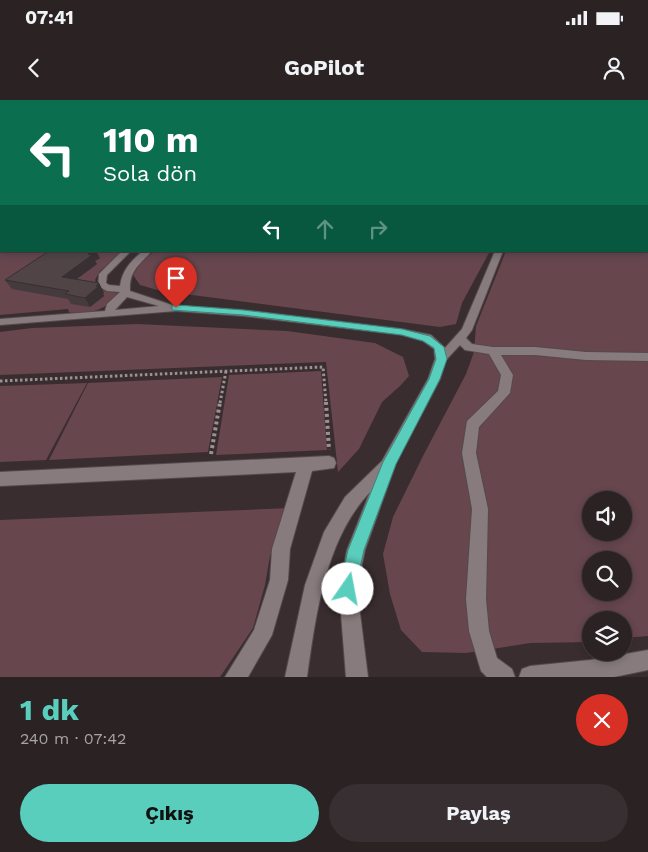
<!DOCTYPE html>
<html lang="tr">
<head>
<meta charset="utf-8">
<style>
  body { margin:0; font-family:"Work Sans",sans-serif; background:#372f31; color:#f1f3f6; height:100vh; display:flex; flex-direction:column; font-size:19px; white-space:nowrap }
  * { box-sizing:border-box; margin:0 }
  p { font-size:16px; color:#a6a4a6 }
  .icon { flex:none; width:28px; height:28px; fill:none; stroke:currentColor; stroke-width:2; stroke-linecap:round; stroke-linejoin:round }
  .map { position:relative; height:577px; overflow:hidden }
  .side { display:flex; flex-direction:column; background:#2b2224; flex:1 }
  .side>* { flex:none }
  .banner { position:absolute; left:0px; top:0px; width:649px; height:152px; box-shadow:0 2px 8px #0003,0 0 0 1px #473f41; background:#0b6e4f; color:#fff; overflow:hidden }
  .buttons { position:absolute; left:582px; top:391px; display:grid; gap:10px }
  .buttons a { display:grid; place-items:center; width:50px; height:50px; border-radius:50%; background:#2b2224; box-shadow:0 2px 8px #0003,0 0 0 1px #473f41; font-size:25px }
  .pin { position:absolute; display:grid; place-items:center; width:42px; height:42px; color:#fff; margin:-51px -21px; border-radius:50% 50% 50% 0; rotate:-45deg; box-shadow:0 0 5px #0007 }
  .pin .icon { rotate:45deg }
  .me { position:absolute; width:55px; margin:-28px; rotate:12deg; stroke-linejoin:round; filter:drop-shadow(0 0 4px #0008) }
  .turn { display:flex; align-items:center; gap:18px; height:105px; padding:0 20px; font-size:22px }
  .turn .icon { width:65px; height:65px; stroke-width:2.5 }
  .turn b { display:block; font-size:35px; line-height:42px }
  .lanes { display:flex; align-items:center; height:48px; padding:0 20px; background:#0003; justify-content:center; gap:25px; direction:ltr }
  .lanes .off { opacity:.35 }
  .round { display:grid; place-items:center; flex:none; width:52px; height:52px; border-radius:26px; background:#372f31 }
  .summary { display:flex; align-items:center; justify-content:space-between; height:85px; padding:0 20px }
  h1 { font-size:30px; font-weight:700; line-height:38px; color:#5acebd }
  .cta { display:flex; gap:10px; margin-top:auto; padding:10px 20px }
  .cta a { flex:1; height:58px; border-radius:30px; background:#5acebd; color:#111; font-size:20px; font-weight:700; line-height:58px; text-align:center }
  .cta a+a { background:#372f31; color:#f1f3f6 }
  .status { display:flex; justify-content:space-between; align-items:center; height:35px; padding:0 25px; background:#2b2224; direction:ltr }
  .status svg { height:14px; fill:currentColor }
  header { display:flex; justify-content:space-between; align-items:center; height:65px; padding:0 20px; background:#2b2224; font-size:22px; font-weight:700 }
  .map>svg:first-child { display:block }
  .green { fill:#67464e; fill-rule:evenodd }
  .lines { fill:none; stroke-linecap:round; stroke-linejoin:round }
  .minor-casing { stroke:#544a4c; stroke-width:2 }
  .path-far1 { stroke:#9c9294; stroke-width:3; stroke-dasharray:2.5 2.5; stroke-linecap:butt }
  .path { stroke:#9c9294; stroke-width:4; stroke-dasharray:3 3; stroke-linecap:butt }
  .minor { fill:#887b7e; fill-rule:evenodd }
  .wall { fill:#453a3d }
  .shaded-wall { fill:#383032 }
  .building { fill:#504447; stroke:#383032 }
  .route { fill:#5acebd; stroke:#3a867b }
</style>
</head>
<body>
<div class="status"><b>07:41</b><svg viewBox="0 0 49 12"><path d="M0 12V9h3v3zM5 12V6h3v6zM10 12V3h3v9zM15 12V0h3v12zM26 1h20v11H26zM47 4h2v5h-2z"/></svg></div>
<header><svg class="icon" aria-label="back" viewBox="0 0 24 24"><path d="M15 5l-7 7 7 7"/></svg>GoPilot<svg class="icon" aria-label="person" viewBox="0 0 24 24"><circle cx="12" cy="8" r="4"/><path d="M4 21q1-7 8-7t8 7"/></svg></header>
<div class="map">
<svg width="648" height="577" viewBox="0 0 648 577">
  <rect width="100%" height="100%" fill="#392d30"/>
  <path class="green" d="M648,82V536L624,538V520H591V542L530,543L466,553L422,552L401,530L390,494L383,454L393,417L423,356L466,274L474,252L476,226L506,151H648ZM591,400H624V432H591ZM591,460H624V492H591Z
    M0,147L1,151H123L100,171L95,180L99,189L117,193C111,209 84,217 69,212L68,209L0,215Z
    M155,151H490L462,203L456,224L440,227L161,191L140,185L133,175L141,162Z
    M137,224L287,231L375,243L403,257L409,276L400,286L382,302L359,349L338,372L326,262L0,275V232L32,228Z
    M321,271L327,350L216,355L229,275Z
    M222,277L208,352L49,360L88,283Z
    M87,283L46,360L0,362V286Z
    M291,408L270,456L265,485L253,528L220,577H0V420Z"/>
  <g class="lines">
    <g class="minor-casing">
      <path id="minor" d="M122,151H131L107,175L106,183L109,185L120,186C122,170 131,161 143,151H152C139,165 129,171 130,191L172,205L243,210L402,229L431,235L445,248L462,229L495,151H503L472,230L466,238L472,244L493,247H535L586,252L648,253V261L586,260L535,255H501L513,275L510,293L479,327L476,353L488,409L486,499L489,531L497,558L512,569L515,577H487L481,571L469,531L466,499L472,409L462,353L467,321L498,291L501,275L489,254L465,250L460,245L446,260L440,279L396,363L365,450L357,489L368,577H346L339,489L347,450L370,392C325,440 316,514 307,577H285L305,485L324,432L345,397L382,361L428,279L435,259L434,249L423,241L402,235L243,216L176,211L0,225V219L105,211L107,204L120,192L107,191L98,186L99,174ZM127,197L159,206L115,210Z
        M329,356L334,358L336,363L334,368L312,371L290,449L288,480L272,535L248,577H225L254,530L270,480L272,449L296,372L0,386V372Z
        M648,550V570L614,577H519L522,569L530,566L590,560Z"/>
    </g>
    <path class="path-far1" d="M0,281L323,267L326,303
      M220,303L226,271"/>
    <path class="path" d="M326,302L329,350
      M211,354L220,302"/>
    <use href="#minor" class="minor"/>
  </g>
  <path class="wall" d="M100,158L95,161L97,164L77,179L99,183L104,193L103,194L104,196L90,207L71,204L68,199L12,189L5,180Z"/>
  <path class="shaded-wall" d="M1,89V101H0V90Z
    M0,126L1,128V138H0Z
    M92,151H96L100,158L95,161L97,164L67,186L62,177Z
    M99,183L104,193L103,194L104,196L90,207L85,198Z"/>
  <path class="building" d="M0,82H1V89L0,90Z
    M49,151H92L88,154L92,155L62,177L99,183L96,186H99L85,198L65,194L69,191L5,180Z"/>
  <linearGradient id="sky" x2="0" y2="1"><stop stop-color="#1f191a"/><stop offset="0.5" stop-color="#4e4c59"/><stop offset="1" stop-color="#4e4c59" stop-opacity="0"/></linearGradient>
  <rect width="648" height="163" fill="url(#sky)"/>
  <path class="route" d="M176,205L243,210L402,229L430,236L444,247L447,259L440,279L396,364L364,450L354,495L348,498L342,495L339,489L348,450L383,362L429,279L436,259L434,248L423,241L402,235L243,215L172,210V206Z"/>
</svg>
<div class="buttons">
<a><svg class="icon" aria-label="sound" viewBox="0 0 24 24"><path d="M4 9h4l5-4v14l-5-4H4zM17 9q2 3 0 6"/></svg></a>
<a><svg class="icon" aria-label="search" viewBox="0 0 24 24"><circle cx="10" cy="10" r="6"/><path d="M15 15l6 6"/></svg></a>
<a><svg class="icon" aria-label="layers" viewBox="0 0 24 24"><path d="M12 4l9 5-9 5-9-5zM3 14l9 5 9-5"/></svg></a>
</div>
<div class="pin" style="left:176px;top:208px;background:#d93025"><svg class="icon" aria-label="arrive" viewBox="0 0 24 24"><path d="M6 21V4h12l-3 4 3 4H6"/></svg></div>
<svg class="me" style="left:348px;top:489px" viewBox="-20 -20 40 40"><circle r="19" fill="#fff"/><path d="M0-13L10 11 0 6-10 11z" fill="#5acebd"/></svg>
<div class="banner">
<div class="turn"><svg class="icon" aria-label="left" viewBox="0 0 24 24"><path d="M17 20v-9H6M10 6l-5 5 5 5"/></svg><div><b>110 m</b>Sola dön</div></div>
<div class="lanes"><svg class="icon" aria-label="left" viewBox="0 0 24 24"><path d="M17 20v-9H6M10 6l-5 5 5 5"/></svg><svg class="icon off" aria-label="ahead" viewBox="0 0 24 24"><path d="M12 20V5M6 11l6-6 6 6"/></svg><svg class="icon off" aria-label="right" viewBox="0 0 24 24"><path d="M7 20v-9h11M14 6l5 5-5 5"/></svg></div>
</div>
</div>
<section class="side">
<div class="summary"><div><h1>1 dk</h1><p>240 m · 07:42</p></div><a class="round" style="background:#d93025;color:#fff"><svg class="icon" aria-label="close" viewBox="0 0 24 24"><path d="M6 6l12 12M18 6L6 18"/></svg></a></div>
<div class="cta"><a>Çıkış</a><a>Paylaş</a></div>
</section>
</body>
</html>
